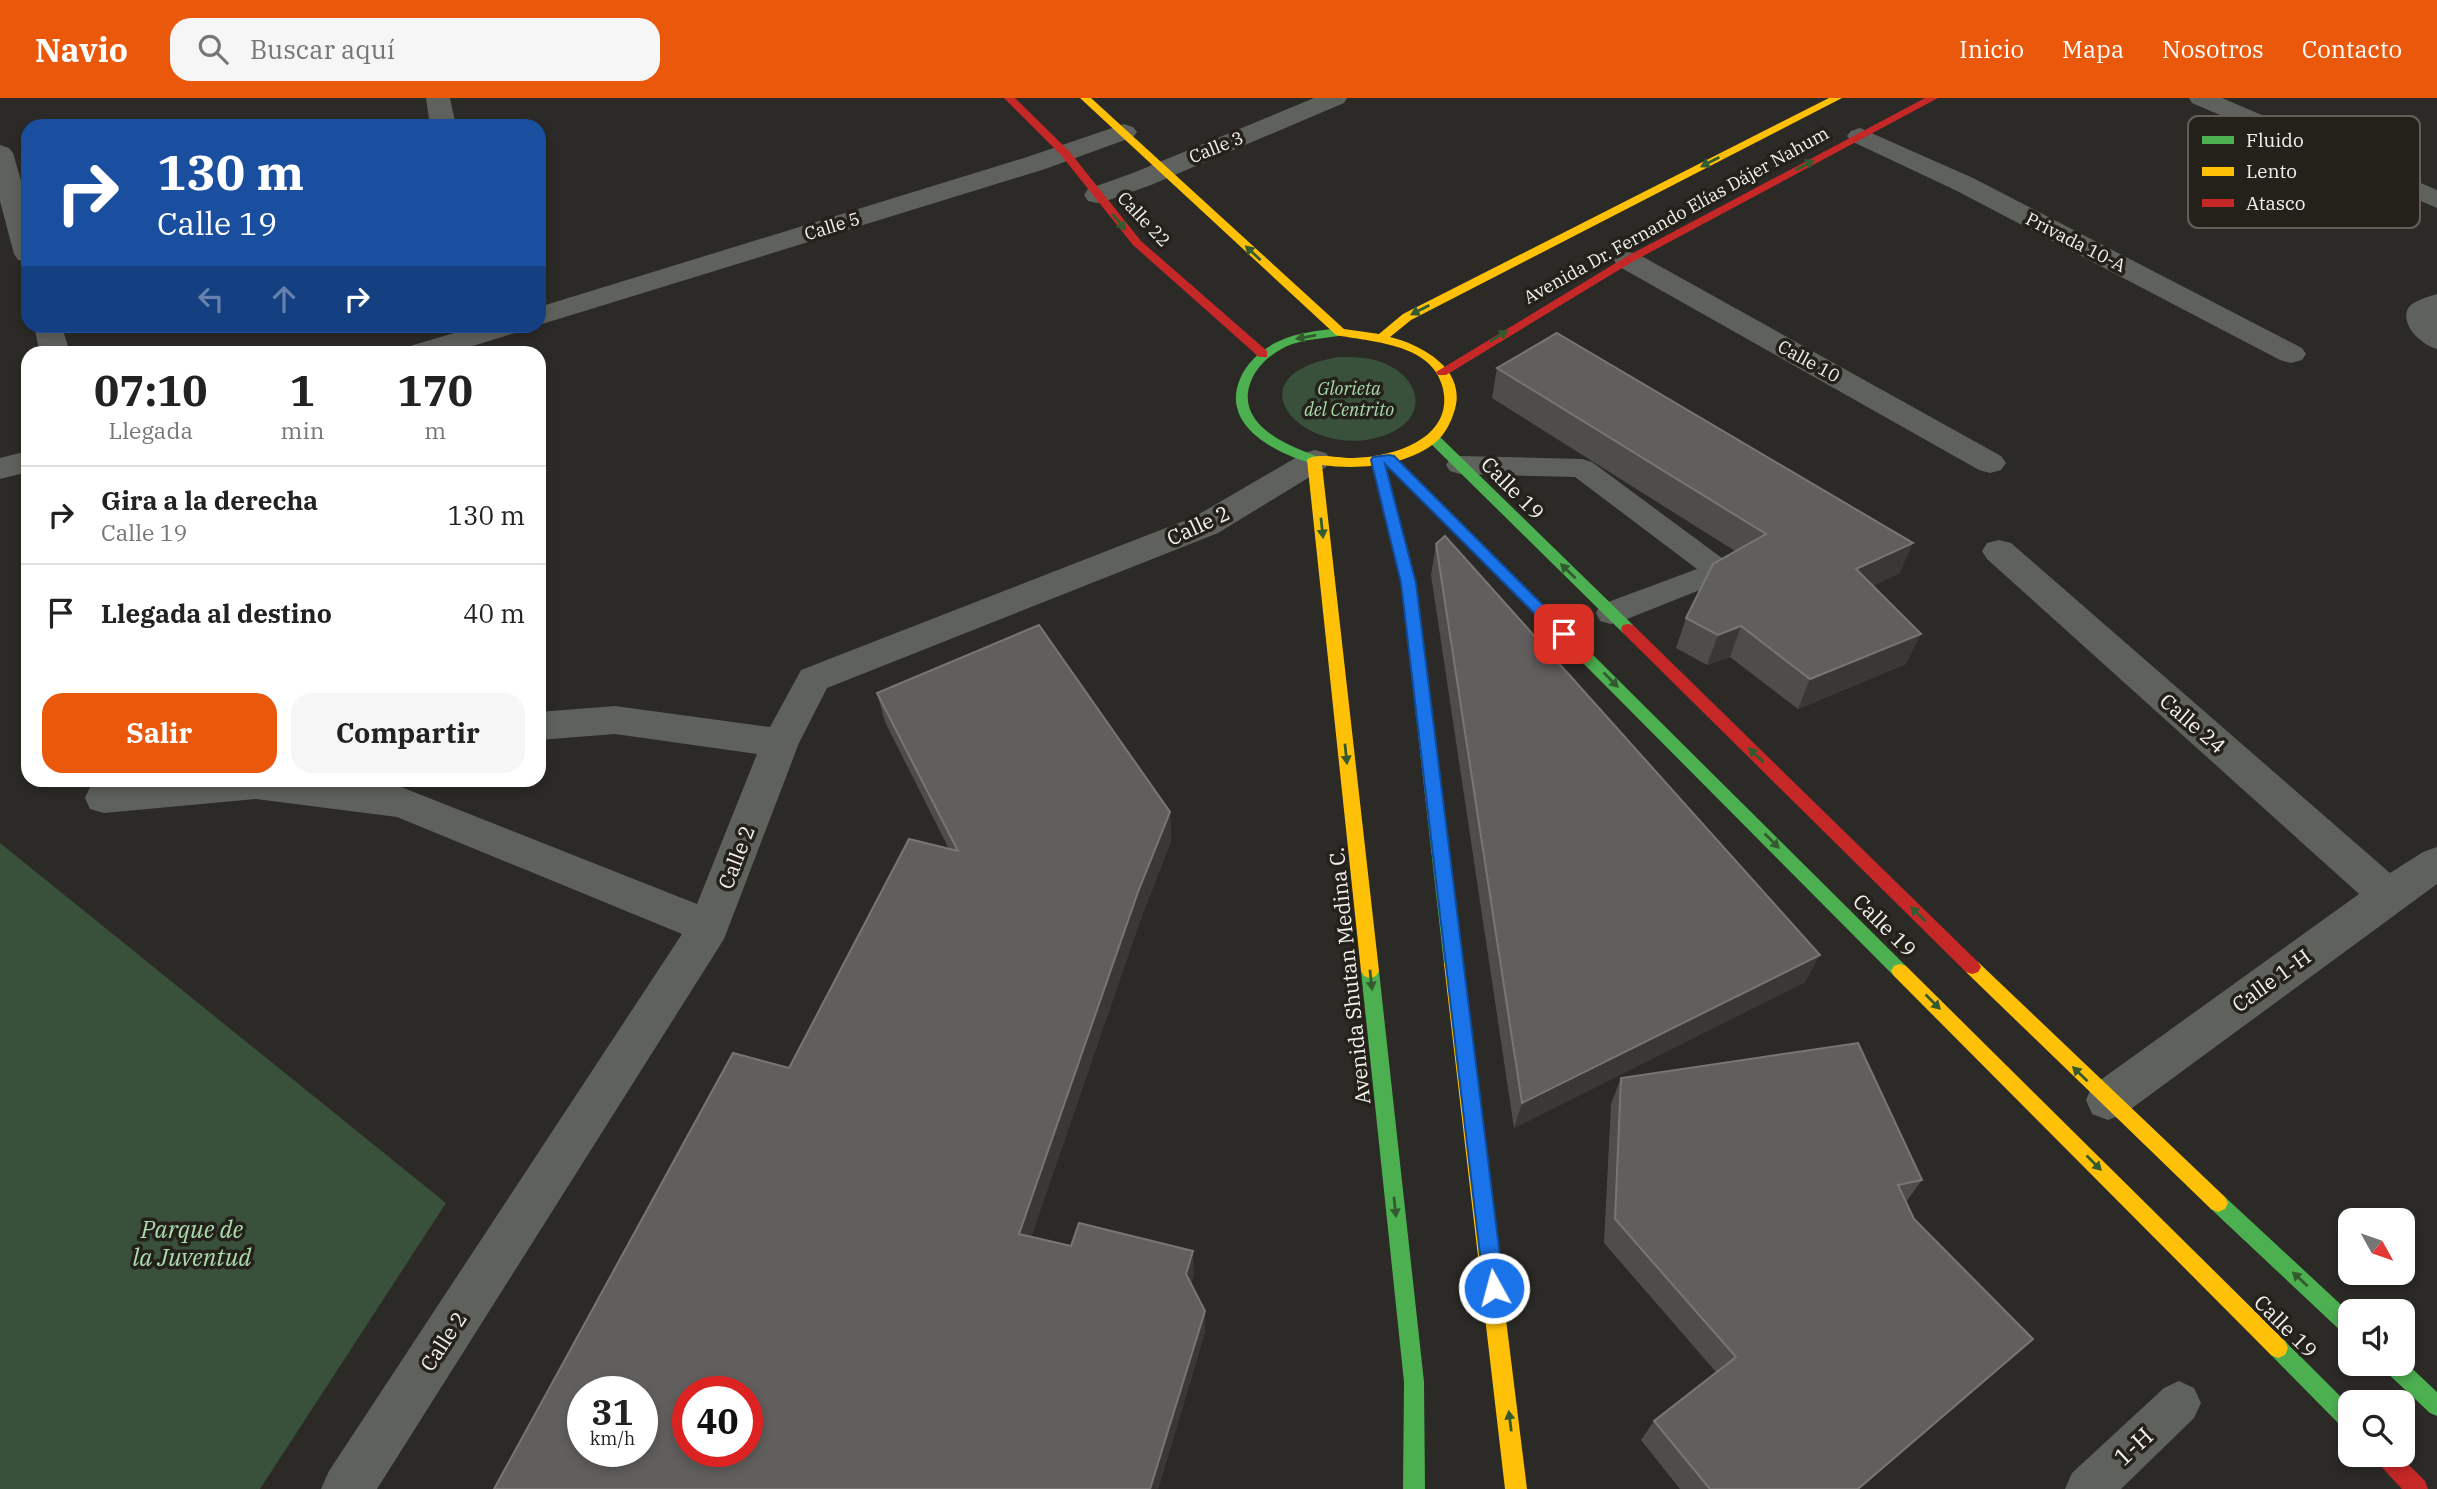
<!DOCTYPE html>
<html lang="es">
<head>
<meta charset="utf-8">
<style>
  body { margin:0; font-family:"IBM Plex Serif",serif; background:#f6f6f6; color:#222; height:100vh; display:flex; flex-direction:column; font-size:26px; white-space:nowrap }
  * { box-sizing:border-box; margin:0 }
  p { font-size:23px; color:#767676 }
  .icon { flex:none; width:38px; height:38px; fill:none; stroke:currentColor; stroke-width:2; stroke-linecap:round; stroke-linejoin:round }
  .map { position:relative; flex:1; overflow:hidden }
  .panel { position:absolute; left:21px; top:248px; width:525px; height:441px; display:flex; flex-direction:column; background:#fff; border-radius:21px; box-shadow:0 4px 10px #0003 }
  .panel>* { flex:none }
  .banner { position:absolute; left:21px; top:21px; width:525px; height:214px; border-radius:21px; box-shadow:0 4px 10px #0003; background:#1a4fa0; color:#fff; overflow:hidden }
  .needle { width:46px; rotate:130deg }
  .controls { position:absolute; left:2338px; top:1110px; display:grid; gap:14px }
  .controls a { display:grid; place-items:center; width:77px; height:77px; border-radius:14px; background:#fff; box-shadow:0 4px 10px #0003; font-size:35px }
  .speed { position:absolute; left:567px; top:1278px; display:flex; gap:14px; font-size:35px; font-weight:700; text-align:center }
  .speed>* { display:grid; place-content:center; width:91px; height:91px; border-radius:50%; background:#fff; box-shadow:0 4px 10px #0003; line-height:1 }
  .speed small { font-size:18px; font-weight:400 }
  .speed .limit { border:10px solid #d22; background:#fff; color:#111 }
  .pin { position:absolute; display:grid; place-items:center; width:60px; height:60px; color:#fff; margin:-30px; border-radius:14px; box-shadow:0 4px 10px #0006 }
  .me { position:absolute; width:77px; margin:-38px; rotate:353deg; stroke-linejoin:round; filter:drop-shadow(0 0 5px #0008) }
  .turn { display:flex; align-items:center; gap:24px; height:147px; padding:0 21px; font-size:32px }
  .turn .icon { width:91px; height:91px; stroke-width:2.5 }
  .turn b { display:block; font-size:49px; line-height:60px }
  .lanes { display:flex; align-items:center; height:66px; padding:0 21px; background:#0003; justify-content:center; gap:35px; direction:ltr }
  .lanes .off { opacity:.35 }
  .eta { display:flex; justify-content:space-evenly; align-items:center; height:119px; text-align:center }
  .eta b { font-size:42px; font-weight:700; line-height:49px }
  .button { display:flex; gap:14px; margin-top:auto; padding:14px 21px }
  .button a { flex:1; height:80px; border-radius:21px; background:#ea580c; color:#fff; font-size:28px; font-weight:700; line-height:80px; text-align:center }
  .button a+a { background:#f6f6f6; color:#222 }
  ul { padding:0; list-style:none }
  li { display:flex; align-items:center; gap:21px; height:98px; padding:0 21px; border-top:2px solid #e0e0e0 }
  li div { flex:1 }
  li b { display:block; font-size:26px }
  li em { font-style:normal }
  header { display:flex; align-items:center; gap:42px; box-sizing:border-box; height:98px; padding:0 35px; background:#ea580c; color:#fff }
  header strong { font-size:33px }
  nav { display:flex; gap:38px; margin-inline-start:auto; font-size:24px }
  .search { width:490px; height:63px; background:#f6f6f6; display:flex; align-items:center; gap:18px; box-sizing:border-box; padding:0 24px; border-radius:21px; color:#767676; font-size:26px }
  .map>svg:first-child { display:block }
  .green { fill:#39503a }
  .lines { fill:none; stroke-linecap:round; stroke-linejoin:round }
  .lane { fill:#5f615c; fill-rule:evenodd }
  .street { fill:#5f615c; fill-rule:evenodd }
  .fast { fill:#4caf50; fill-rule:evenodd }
  .slow { fill:#ffc107; fill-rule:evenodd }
  .jam { fill:#c62828; fill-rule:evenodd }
  .wall { fill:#4f4d4c }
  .shaded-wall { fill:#3a3836 }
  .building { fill:#615f5d; stroke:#787674; stroke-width:2; fill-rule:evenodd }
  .oneway { fill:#345a30 }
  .route { fill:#1a73e8; stroke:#114b97; stroke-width:2 }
  .labels { text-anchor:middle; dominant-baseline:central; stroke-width:7; stroke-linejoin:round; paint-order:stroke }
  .far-street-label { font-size:18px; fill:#f3f1ed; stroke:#24211b }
  .far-park-label { font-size:18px; font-style:italic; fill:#aadcad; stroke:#24211b }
  .street-label { font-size:21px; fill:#f3f1ed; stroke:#24211b }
  .near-park-label { font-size:24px; font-style:italic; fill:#aadcad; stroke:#24211b }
  .near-street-label { font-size:24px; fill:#f3f1ed; stroke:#24211b }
  .key { fill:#24211b; stroke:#625f5a; stroke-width:2 }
  .key-label { font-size:19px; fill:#f3f1ed }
</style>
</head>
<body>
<header>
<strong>Navio</strong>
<div class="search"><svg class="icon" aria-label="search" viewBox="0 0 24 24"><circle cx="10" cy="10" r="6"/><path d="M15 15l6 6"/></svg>Buscar aquí</div>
<nav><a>Inicio</a><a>Mapa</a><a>Nosotros</a><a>Contacto</a></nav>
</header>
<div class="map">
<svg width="2437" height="1391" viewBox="0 0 2437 1391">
  <rect width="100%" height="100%" fill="#2c2a26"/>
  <path class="green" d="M1339,259C1353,259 1367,259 1381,264C1420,278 1431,318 1388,336C1310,368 1222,278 1339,259Z
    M0,745L446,1105L260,1391H0Z"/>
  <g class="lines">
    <path class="lane" d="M1460,358L1582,361L1592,364L1730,466L1735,473L1730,480L1622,523L1611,526L1600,523L1596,515L1600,507L1697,471L1575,379L1460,376L1450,373L1446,367L1450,361Z
      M2179,1283L2194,1290L2201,1305L2194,1320L2121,1391H2065L2072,1375L2164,1290Z"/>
    <path class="street" d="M426,0H450L456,28H430Z
      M1314,0H1347L1344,5L1151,87L1106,103L1097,105L1088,103L1084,97L1088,91L1133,75Z
      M2189,0H2222L2437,92V110L2192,5Z
      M1124,26L1133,29L1137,34L1133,39L1045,71L539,227V209L1027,59Z
      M1860,30L1973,80L2302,250L2306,256L2302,262L2291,265L2280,262L1955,92L1851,43L1847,38L1851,33Z
      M0,47L9,50L13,55L28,107V164L18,162L14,156L0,103Z
      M1628,154L1638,156L2001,358L2006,365L2001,372L1990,375L1979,372L1618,168L1614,162L1618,156Z
      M2437,196V251C2424,248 2402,230 2407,213C2410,203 2428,199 2437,196Z
      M34,228H62L70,256H40Z
      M478,228H523L518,234L447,256H399L403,250Z
      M1315,352L1326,355L1331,362L1326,369L1218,435L827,590L799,645L724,841L377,1391H321L329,1373L682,836L397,719L256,701L104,715L90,711L85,700L90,689L131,682H349L401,689L697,806L757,656L615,636L539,642V614L615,608L770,629L801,572L1194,419L1304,355Z
      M28,353V374L0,381V360Z
      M1999,442L2011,445L2390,775L2423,754L2437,749V786L2124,1016L2108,1022L2092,1016L2086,1002L2092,988L2359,796L1987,461L1982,453L1987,445Z"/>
    <path class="fast" d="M1340,230L1344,231V237C1324,241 1305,240 1285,249C1270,257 1258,267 1251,283C1234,326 1287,348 1319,359L1321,362L1314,366C1277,356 1220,328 1240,281C1247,264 1261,252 1277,244C1297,234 1318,233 1340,230Z
      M1433,336L1438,337L1633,527L1635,531L1633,535H1623L1428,343L1427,340Z
      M1378,359L1385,363L1415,485L1462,866L1459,871L1453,873L1447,871L1444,866L1401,485L1371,363Z
      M1582,550L1587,551L1906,868L1909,873L1906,878L1900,880L1894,878L1577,559L1575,555L1577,551Z
      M1370,866L1376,868L1379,873L1424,1284L1425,1391H1403L1404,1284L1361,873L1364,868Z
      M2218,1096L2225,1099L2350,1215V1238L2343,1235L2211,1111L2208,1105L2211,1099Z
      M2278,1240L2285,1243L2350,1308V1333L2343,1330L2271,1257L2268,1250L2271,1243Z
      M2403,1262L2437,1294V1318L2430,1315L2384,1272L2381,1265H2403Z"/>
    <path class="slow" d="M1080,0H1091L1344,231L1379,236L1403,216L1829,0H1842L1411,222L1390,239C1422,247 1466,271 1455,311C1451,324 1446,335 1436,344C1407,368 1359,372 1322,367L1379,873L1376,878L1370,880L1364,878L1361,873L1307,362C1316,354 1341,361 1354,360C1394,359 1457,340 1442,287C1430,245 1370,244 1336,237Z
      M1453,859L1459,861L1462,866L1527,1391H1505L1444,866L1447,861Z
      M1972,862L1978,864L2225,1099L2228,1105L2225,1111L2218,1114L2211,1111L1966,874L1963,869L1966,864Z
      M1900,866L1906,868L2285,1243L2288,1250L2285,1257L2278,1260L2271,1257L1894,878L1891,873L1894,868Z"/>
    <path class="jam" d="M1004,0H1015L1069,53L1141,143L1267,253V259H1259L1133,147L1061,57Z
      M1925,0H1938L1632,164L1446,277H1438L1436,274L1624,160Z
      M1389,357L1394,358L1587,551L1589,555L1587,559H1577L1384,364L1382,361Z
      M1628,526L1633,527L1978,864L1981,869L1978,874L1972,876L1966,874L1623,535L1621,531L1623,527Z
      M2373,1356H2398L2425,1383L2428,1391H2402L2376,1363Z"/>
  </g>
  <path class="wall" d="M1497,270L1900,475L1872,488L1906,566L1798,611L1730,559L1707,567L1676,550L1686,520L1735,453L1492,300Z
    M1436,446L1805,884L1514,1030L1431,477Z
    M877,595L1170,714L1171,743L1140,823L1031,1139L1194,1176L1191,1185L1205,1213V1234L1158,1391H494L789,970L949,751L885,624Z
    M1621,980L1922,1082L1906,1104L1914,1121L2033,1241L1859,1391H1680L1641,1342L1654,1323L1716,1274L1604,1145L1611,1006Z"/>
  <path class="shaded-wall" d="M1913,445L1900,475L1843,501L1856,471Z
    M1741,528L1730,559L1707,567L1718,537Z
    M1921,536L1906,566L1798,611L1810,581Z
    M1170,714L1171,743L1140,823L1024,1160L1019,1136L1138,794Z
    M1820,857L1805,884L1514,1030L1522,1005Z
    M1193,1153L1194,1176L1187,1198L1186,1176Z
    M1205,1213V1234L1158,1391H1150Z
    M2033,1241L1859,1391H1858Z"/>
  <path class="building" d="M1557,235L1913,445L1856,471L1921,536L1810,581L1741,528L1718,537L1686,520L1713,466L1766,436L1497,270Z
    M1445,438L1820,857L1522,1005L1436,446Z
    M1039,527L1170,714L1138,794L1019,1136L1071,1148L1079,1125L1193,1153L1186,1176L1205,1213L1150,1391H494L733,955L789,970L909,741L958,753L877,595ZM583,1293H642V1353H583ZM688,1293H747V1353H688Z
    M1858,945L1922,1082L1898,1087L1914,1121L2033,1241L1858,1391H1710L1654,1323L1736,1259L1615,1121L1621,980Z"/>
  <defs><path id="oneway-solid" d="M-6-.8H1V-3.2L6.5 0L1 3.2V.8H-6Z" transform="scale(1.75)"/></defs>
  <g class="oneway">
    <use href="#oneway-solid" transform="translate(1710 64) rotate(153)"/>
    <use href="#oneway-solid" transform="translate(1805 67) rotate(-28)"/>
    <use href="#oneway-solid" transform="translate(1119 124) rotate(51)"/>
    <use href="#oneway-solid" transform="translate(1253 155) rotate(-137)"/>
    <use href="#oneway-solid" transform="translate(1420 212) rotate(153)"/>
    <use href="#oneway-solid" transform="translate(1499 238) rotate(-31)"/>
    <use href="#oneway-solid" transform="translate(1306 239) rotate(170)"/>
    <use href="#oneway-solid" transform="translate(1322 430) rotate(84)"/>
    <use href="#oneway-solid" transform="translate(1568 473) rotate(-136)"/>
    <use href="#oneway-solid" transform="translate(1611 582) rotate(45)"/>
    <use href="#oneway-solid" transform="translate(1346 656) rotate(84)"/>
    <use href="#oneway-solid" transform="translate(1756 657) rotate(-136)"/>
    <use href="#oneway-solid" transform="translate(1772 743) rotate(45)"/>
    <use href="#oneway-solid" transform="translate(1918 816) rotate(-136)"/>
    <use href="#oneway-solid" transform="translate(1371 882) rotate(84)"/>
    <use href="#oneway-solid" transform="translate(1933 904) rotate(45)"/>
    <use href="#oneway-solid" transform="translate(2080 976) rotate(-136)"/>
    <use href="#oneway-solid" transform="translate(2094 1065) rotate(45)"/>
    <use href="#oneway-solid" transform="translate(1395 1109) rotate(84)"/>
    <use href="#oneway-solid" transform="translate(2300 1181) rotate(-137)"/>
    <use href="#oneway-solid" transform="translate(1510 1323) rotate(-97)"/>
  </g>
  <path class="route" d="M1389,357L1394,358L1572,536L1569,540H1559L1385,366L1416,485L1504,1190L1501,1197L1494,1200L1487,1197L1484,1190L1401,485L1371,362L1373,359Z"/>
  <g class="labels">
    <g class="far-street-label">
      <text transform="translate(1216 49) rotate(-22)">Calle 3</text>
      <text transform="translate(1676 117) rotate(-29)">Avenida Dr. Fernando Elías Dájer Nahum</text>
      <text transform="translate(1144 121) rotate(47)">Calle 22</text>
      <text transform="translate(832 128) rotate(-17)">Calle 5</text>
      <text transform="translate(2076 144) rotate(27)">Privada 10-A</text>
      <text transform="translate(1809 263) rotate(29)">Calle 10</text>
    </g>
    <g class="far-park-label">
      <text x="1349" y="290">Glorieta<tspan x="1349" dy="21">del Centrito</tspan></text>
    </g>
    <g class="street-label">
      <text transform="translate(1513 390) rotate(45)">Calle 19</text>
      <text transform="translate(1198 427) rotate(-25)">Calle 2</text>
      <text transform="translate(2193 625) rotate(41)">Calle 24</text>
      <text transform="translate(736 759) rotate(-69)">Calle 2</text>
      <text transform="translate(1885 827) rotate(45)">Calle 19</text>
      <text transform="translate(1349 878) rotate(-96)">Avenida Shutan Medina C.</text>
      <text transform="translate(2271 882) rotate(-36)">Calle 1-H</text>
      <text transform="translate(2286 1228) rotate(45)">Calle 19</text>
      <text transform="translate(443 1243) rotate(-57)">Calle 2</text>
    </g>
    <g class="near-park-label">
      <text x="192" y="1131">Parque de<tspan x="192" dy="28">la Juventud</tspan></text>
    </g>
    <g class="near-street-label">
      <text transform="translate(2133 1348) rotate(-43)">1-H</text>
    </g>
  </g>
  <rect x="2188" y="18" width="232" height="112" rx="10" class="key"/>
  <rect x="2202" y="38" width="32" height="8" fill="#4caf50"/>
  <rect x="2202" y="69" width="32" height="9" fill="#ffc107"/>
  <rect x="2202" y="101" width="32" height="8" fill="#c62828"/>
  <g class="key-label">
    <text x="2246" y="49">Fluido</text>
    <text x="2246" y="80">Lento</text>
    <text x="2246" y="112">Atasco</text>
  </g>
</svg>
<div class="controls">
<a><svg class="needle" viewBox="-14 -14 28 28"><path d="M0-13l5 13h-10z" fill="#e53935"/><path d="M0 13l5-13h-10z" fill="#767676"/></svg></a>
<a><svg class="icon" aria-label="sound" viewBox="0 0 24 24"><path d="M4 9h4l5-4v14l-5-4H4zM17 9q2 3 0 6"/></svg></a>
<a><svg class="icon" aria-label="search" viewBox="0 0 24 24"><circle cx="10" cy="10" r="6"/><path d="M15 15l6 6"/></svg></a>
</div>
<div class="speed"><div>31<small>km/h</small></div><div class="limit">40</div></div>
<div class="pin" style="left:1564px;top:536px;background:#d93025"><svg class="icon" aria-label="arrive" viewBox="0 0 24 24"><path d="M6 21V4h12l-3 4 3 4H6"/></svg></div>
<svg class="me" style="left:1494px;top:1190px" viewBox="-20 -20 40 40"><circle r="17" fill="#1a73e8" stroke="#fff" stroke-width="3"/><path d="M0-11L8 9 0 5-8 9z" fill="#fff"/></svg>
<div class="banner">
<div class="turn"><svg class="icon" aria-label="right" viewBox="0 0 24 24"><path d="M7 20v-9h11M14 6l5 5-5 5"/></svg><div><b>130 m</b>Calle 19</div></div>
<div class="lanes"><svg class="icon off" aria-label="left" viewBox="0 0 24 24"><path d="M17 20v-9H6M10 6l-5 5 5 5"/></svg><svg class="icon off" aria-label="ahead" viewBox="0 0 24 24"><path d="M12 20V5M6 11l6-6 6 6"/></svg><svg class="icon" aria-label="right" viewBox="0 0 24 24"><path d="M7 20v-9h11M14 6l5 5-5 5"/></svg></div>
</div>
<section class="panel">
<div class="eta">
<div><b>07:10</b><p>Llegada</p></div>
<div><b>1</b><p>min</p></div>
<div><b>170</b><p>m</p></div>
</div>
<ul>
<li><svg class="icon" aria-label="right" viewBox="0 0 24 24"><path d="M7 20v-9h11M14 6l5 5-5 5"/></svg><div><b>Gira a la derecha</b><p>Calle 19</p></div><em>130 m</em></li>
<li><svg class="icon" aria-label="arrive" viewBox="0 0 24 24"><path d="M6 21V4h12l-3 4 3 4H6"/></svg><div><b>Llegada al destino</b></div><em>40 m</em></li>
</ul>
<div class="button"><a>Salir</a><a>Compartir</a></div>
</section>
</div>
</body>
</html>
